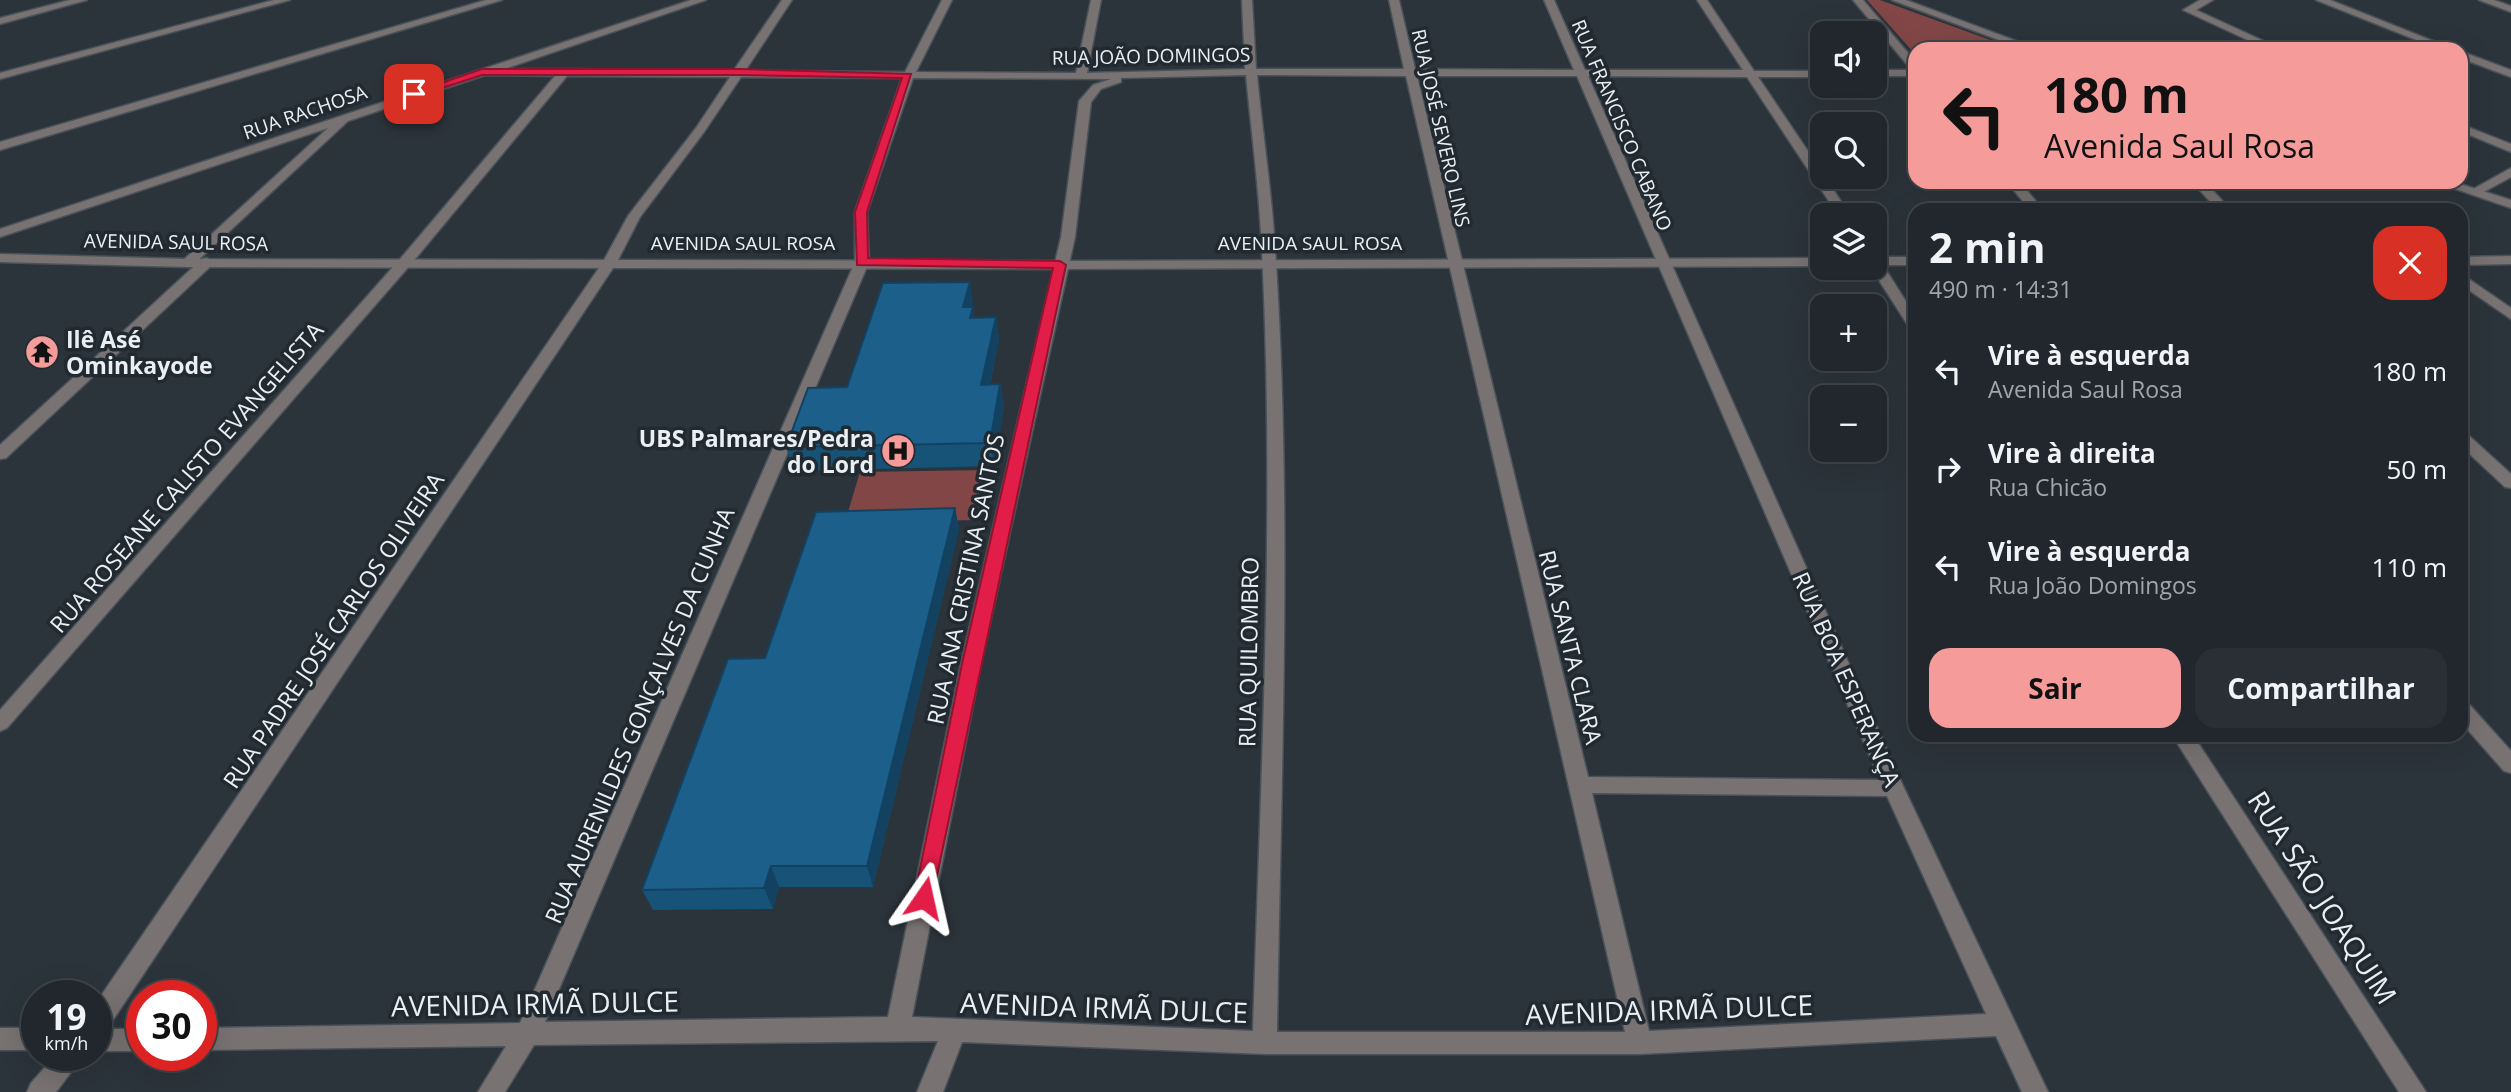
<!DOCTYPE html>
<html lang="pt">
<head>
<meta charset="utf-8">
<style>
  body { margin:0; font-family:"Open Sans",sans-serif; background:#292f34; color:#f1f3f6; height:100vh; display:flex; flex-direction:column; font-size:26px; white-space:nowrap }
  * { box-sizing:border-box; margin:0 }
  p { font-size:23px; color:#a2a5a9 }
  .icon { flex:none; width:38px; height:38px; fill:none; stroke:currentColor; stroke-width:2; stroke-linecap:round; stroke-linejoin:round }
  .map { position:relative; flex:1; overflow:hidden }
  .sheet { position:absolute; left:1908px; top:203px; width:560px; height:539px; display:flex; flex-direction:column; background:#21272c; border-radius:21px; box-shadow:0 7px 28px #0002,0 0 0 2px #3e4448 }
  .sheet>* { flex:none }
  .guide { position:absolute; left:1908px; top:42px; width:560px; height:147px; border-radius:21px; box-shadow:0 7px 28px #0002,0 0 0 2px #3e4448; background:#f59b9a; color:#111; overflow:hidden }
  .fabs { position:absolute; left:1810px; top:21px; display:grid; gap:14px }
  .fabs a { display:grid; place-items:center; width:77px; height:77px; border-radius:14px; background:#21272c; box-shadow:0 7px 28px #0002,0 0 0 2px #3e4448; font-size:35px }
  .speed { position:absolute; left:21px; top:980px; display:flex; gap:14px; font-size:35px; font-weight:700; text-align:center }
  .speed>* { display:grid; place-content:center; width:91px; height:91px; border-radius:50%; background:#21272c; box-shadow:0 7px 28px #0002,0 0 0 2px #3e4448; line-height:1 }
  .speed small { font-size:18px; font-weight:400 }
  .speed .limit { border:10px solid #d22; background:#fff; color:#111 }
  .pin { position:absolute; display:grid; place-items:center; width:60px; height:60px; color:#fff; margin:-30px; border-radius:14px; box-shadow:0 4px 10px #0006 }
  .me { position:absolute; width:77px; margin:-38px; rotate:11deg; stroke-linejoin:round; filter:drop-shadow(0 0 5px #0008) }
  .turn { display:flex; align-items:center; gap:24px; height:147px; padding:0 21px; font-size:32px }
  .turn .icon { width:91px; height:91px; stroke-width:2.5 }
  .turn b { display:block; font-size:49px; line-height:60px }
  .round { display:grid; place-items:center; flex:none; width:74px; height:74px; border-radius:21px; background:#292f34 }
  .summary { display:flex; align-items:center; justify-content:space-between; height:119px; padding:0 21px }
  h1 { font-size:42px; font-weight:700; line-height:52px }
  .action { display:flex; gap:14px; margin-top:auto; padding:14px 21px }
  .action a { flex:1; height:80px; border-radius:21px; background:#f59b9a; color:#111; font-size:28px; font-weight:700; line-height:80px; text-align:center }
  .action a+a { background:#292f34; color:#f1f3f6 }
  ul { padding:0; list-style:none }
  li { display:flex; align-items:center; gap:21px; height:98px; padding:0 21px }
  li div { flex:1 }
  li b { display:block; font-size:26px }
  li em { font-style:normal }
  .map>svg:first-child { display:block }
  .green { fill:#824646 }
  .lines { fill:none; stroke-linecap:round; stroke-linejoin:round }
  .minor-casing { stroke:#4a5259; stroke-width:3 }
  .tertiary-casing { stroke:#4a5259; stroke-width:3 }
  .minor { fill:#787272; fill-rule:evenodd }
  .tertiary { fill:#787272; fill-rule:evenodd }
  .wall { fill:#175277 }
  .shaded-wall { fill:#134261 }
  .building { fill:#1b5f8a; stroke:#134261; stroke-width:2 }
  .route { fill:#e11d48; stroke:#92132f; stroke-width:2 }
  .labels { text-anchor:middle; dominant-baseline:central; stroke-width:7; stroke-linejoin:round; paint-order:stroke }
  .far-street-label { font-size:19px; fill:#eaeff4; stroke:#222a31 }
  .poi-label { font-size:23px; font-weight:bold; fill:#eaeff4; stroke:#222a31; text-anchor:start }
  .street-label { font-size:23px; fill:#eaeff4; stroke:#222a31 }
  .near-street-label { font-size:28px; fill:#eaeff4; stroke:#222a31 }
</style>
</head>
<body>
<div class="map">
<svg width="2511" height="1092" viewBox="0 0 2511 1092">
  <rect width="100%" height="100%" fill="#2c343b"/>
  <path class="green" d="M1867,0H1880L2015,49H1914V53Z
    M986,470L977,520L845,522L860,472Z"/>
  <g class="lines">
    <g class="minor-casing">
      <path id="minor" d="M70,0H87L0,24V18Z
        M274,0H290L0,79V73Z
        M486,0H502L0,150V142Z
        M691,0H706L504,69L734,70L782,0H792L745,71L905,72L942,0H952L916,72L1076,73L1091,0H1101L1087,73L1245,69L1242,0H1252L1256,69H1404L1389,0H1399L1415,69L1574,70L1544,0H1554L1585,70H1743L1697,0H1707L1754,71H1822V77H1758L1822,172V177H1825L1850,215H1838L1747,77L1588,76L1904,788L2048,1092H2022L1996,1036L1640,1054H1265L962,1042L943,1092H917L938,1041L534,1045L505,1092H478L506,1046L201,1050V1028L520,1023L855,262V212L902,78L741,77L704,132L640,217L617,262L107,1029H142V1051H96V1003L603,262L628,216L696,128L730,77L567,76L411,264L7,728L0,731V710L401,258L555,76L485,75L348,121L192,266H182L180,263L328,128L0,237V229ZM1246,75C1251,128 1258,180 1261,233C1276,499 1261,766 1253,1031L912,1017L981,664L1075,237L1091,102L1101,89L1121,82V78ZM1257,75L1406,76L1625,1032H1277C1281,766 1293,498 1274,233C1270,180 1262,128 1257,75ZM1417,76H1577L1880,780L1588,777ZM913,78L1111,79L1093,85L1079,101L1061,237L961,664L888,1017L545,1022L869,262L867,212ZM1592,793L1887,796L1986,1014L1649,1031Z
        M1853,0H1863L1914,60V69L1910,68Z
        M2200,0H2213L2196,10L2281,49H2267L2183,10Z
        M2316,0H2330L2453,49H2439Z
        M2479,0H2494L2511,6V12Z
        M2460,51L2511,70V77L2460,58Z
        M1874,70H1914V76H1874Z
        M2460,124L2511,144V152L2460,131Z
        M2511,168V177L2478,195L2468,192Z
        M2007,182H2020L2043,210H2030Z
        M2192,182H2205L2231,210H2218Z
        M207,258L214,262L212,265L6,458L0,459V445L202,259Z
        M1874,258L1879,259L1914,314V328L1909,327L1871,268H1874Z
        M2460,273L2511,308V319L2460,284Z
        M2460,431L2466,433L2511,474V488L2505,487L2460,445Z
        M2460,700L2467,702L2511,751V773L2504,771L2460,721Z
        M2172,735H2193L2426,1092H2399Z
        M0,1028H37V1050H0Z
        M56,1055H84L56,1092H27L31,1083Z"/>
    </g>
    <g class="tertiary-casing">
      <path id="tertiary" d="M1892,0H1906L2038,49H2023Z
        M2435,182H2454L2511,200V208Z
        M0,254L187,259L1060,261L1822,258V266L1060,269L187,267L0,262Z
        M2511,256V264L2460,265V257Z
        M1874,257H1914V265H1874Z"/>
    </g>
    <use href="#minor" class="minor"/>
    <use href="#tertiary" class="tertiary"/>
  </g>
  <path class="wall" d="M973,304L972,307L974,318L996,317L999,340L990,385L1000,384L1004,407L994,466L793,471L786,447Z
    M955,508L959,529L873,887H779L773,909L653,910L642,890L765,658Z"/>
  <path class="shaded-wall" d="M970,282L973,304L970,317L973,307L976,329L963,307Z
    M996,317L999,340L985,408L981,385Z
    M1000,384L1004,407L994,466L990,443Z
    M955,508L959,529L873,887L867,866Z
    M771,866L779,887L773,909L764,888Z"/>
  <path class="building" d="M970,282L963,307H973L970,318L996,317L981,385L1000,384L990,443L786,447L808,388L847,387L883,283Z
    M955,508L867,866H771L764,888L642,890L728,659L765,658L816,512Z"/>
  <path class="route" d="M482,69H740L911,74L867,212L868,258L1060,261L1066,265L931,904L924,907L917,904L914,898L962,664L1053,268L857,265L855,212L902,78L740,75H482L418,96L409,94Z"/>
  <defs>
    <g id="temple-disc" transform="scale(1.75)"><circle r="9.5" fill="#f59b9a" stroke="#222a31"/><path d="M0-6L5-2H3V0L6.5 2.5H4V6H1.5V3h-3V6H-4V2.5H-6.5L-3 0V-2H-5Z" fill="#111"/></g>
    <g id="hospital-disc" transform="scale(1.75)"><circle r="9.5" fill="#f59b9a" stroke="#222a31"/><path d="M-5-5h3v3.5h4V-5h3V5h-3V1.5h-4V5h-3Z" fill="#111"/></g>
  </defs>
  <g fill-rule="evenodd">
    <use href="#temple-disc" x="42" y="352"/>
    <use href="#hospital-disc" x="898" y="451"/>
  </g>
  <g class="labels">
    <g class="far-street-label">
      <text transform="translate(1151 56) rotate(-1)">RUA JOÃO DOMINGOS</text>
      <text transform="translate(305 112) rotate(-19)">RUA RACHOSA</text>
      <text transform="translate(1622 125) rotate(67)">RUA FRANCISCO CABANO</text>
      <text transform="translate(1441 128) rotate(77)">RUA JOSÉ SEVERO LINS</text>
      <text transform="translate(176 242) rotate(1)">AVENIDA SAUL ROSA</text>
      <text x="743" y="243">AVENIDA SAUL ROSA</text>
      <text x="1310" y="243">AVENIDA SAUL ROSA</text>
    </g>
    <g class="poi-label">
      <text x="66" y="339">Ilê Asé<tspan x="66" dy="26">Ominkayode</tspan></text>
      <text x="874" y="438" text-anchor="end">UBS Palmares/Pedra<tspan x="874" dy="26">do Lord</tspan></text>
    </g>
    <g class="street-label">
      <text transform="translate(186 477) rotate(-49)">RUA ROSEANE CALISTO EVANGELISTA</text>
      <text transform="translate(965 579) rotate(-78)">RUA ANA CRISTINA SANTOS</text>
      <text transform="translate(333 630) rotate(-56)">RUA PADRE JOSÉ CARLOS OLIVEIRA</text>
      <text transform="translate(1571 647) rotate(76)">RUA SANTA CLARA</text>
      <text transform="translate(1248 652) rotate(-89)">RUA QUILOMBRO</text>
      <text transform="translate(1847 679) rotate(66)">RUA BOA ESPERANÇA</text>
      <text transform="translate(639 715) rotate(-67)">RUA AURENILDES GONÇALVES DA CUNHA</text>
    </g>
    <g class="near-street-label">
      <text transform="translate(2323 897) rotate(57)">RUA SÃO JOAQUIM</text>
      <text transform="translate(535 1003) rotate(-1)">AVENIDA IRMÃ DULCE</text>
      <text transform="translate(1104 1007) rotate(2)">AVENIDA IRMÃ DULCE</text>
      <text transform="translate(1669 1009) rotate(-2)">AVENIDA IRMÃ DULCE</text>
    </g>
  </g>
</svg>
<div class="fabs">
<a><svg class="icon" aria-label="sound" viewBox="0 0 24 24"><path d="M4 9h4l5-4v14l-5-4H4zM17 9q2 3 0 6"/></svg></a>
<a><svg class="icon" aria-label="search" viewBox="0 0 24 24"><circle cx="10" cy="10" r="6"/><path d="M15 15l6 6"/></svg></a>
<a><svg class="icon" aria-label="layers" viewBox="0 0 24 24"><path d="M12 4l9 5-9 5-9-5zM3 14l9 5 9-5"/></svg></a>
<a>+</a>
<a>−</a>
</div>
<div class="speed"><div>19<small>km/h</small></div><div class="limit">30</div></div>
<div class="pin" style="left:414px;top:94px;background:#d93025"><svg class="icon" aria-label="arrive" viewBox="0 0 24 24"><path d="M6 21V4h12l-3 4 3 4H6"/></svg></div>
<svg class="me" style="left:924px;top:898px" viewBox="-20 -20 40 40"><path d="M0-17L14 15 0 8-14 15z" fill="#e11d48" stroke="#fff" stroke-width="4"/></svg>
<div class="guide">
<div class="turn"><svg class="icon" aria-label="left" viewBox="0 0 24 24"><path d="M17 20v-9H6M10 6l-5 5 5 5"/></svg><div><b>180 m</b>Avenida Saul Rosa</div></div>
</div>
<section class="sheet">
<div class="summary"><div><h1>2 min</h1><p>490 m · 14:31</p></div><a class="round" style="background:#d93025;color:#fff"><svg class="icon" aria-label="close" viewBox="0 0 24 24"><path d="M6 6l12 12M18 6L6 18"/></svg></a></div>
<ul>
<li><svg class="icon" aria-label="left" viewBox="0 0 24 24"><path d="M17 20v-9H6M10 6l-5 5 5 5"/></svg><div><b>Vire à esquerda</b><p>Avenida Saul Rosa</p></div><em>180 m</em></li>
<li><svg class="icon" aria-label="right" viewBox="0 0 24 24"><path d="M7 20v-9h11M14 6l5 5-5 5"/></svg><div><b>Vire à direita</b><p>Rua Chicão</p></div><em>50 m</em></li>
<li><svg class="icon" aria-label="left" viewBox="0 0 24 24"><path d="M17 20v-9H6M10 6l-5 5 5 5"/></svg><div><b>Vire à esquerda</b><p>Rua João Domingos</p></div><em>110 m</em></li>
</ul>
<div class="action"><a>Sair</a><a>Compartilhar</a></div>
</section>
</div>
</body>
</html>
